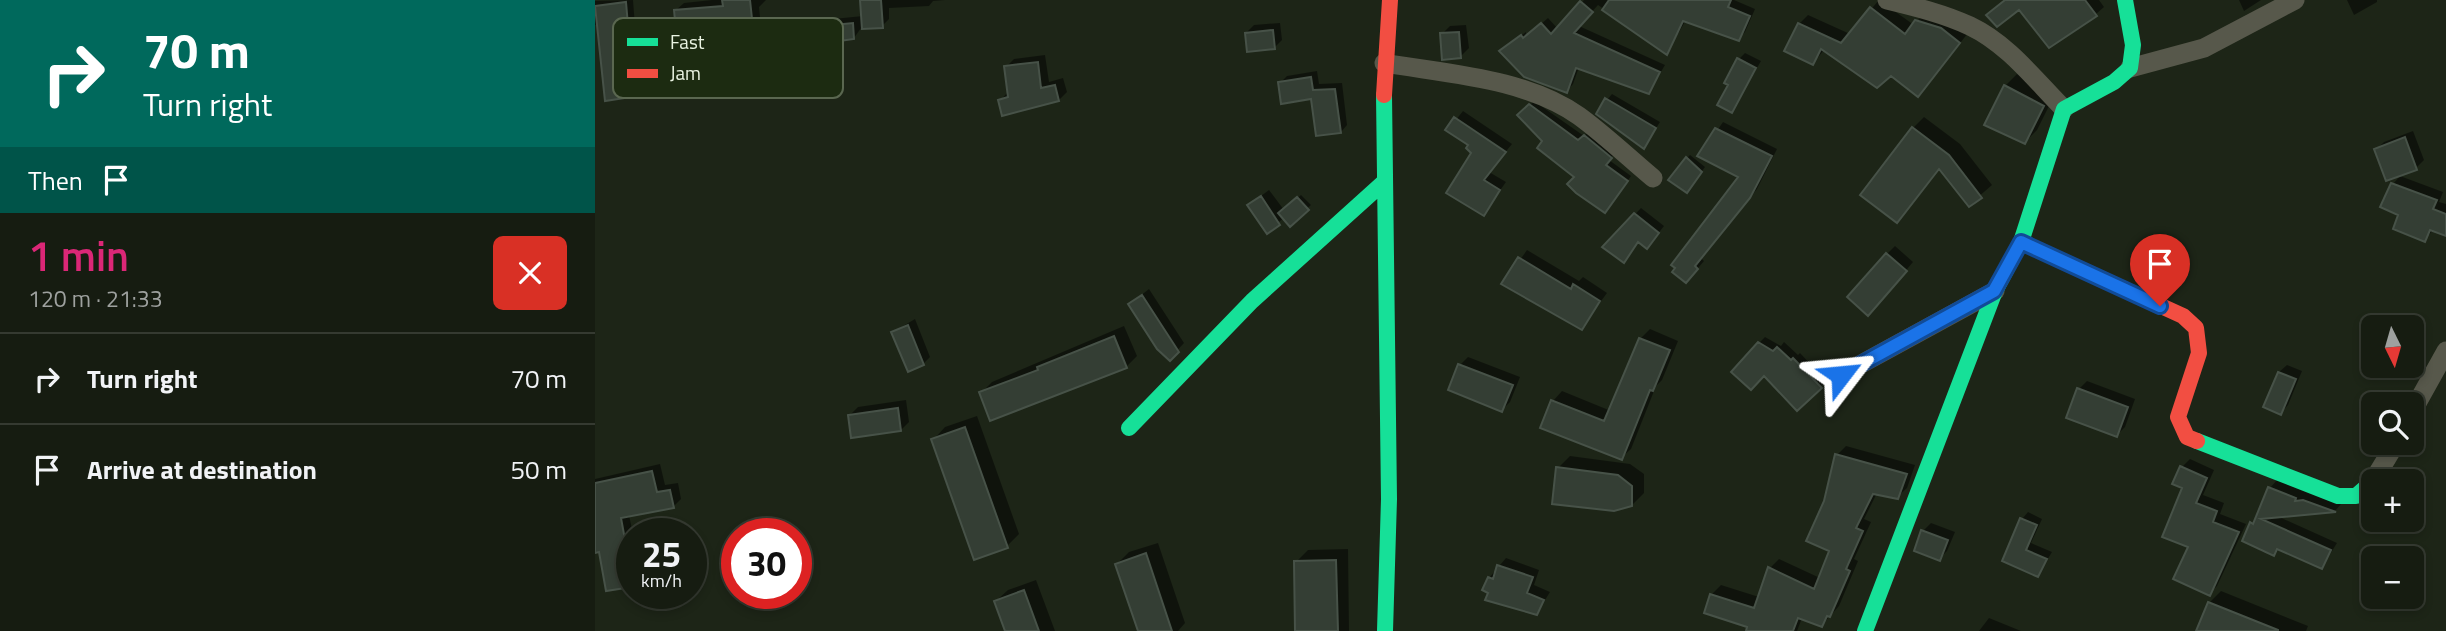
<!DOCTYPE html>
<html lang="en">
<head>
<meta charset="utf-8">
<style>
  body { margin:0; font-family:"Titillium Web",sans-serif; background:#23291f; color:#f1f3f6; height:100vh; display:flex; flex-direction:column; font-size:26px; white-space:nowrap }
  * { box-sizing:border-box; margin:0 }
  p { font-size:23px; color:#9ea19f }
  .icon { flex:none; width:38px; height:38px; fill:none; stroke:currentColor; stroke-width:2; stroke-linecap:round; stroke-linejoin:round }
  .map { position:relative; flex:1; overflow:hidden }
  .sheet { display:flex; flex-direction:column; background:#161c11; width:595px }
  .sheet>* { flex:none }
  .hud { background:#00695c; color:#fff; overflow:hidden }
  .needle { width:46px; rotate:175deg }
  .tools { position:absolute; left:1766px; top:315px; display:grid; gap:14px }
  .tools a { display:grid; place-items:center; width:63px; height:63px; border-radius:10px; background:#161c11; box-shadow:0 4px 10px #0003,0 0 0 2px #353a31; font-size:35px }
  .speed { position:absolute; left:21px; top:518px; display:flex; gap:14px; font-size:35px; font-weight:700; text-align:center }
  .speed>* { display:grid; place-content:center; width:91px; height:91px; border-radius:50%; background:#161c11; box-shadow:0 4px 10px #0003,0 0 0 2px #353a31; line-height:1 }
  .speed small { font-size:18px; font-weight:400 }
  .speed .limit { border:10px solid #d22; background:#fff; color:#111 }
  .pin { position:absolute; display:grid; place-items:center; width:60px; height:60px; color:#fff; margin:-72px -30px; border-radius:50% 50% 50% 0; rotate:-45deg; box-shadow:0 0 7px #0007 }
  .pin .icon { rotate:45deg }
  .me { position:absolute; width:77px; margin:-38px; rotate:61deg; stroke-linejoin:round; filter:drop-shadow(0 0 5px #0008) }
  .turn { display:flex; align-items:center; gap:24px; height:147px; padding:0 28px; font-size:32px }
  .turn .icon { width:91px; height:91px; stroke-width:2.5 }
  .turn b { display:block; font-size:49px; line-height:60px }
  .then { display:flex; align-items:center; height:66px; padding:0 28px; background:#0003; gap:14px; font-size:26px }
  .round { display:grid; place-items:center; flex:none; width:74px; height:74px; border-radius:10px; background:#23291f }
  .overview { display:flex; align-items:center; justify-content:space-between; height:119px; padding:0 28px }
  h1 { font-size:42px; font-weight:600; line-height:52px; color:#db2777 }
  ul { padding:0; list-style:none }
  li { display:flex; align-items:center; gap:21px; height:91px; padding:0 28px; border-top:2px solid #353a31 }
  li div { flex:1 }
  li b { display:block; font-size:26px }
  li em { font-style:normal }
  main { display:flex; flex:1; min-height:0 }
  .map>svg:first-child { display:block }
  .shadow { fill:#0007 }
  .building { fill:#343e34; stroke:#475248; stroke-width:2 }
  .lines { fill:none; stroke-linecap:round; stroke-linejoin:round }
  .street { stroke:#57584b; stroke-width:19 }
  .fast { stroke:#16e098; stroke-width:16 }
  .jam { stroke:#f24e42; stroke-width:16 }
  .route-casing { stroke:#114b97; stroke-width:18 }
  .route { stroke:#1a73e8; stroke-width:12 }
  .key { fill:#1c2b11; stroke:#5a6750; stroke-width:2 }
  .key-label { font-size:19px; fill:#eaf4e3 }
</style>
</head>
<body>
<main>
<section class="sheet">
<div class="hud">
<div class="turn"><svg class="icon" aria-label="right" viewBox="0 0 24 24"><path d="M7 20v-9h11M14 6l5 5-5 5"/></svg><div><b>70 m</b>Turn right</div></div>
<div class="then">Then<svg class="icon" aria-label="arrive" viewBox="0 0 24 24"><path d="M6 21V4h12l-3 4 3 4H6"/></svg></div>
</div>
<div class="overview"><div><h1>1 min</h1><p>120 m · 21:33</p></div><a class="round" style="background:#d93025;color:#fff"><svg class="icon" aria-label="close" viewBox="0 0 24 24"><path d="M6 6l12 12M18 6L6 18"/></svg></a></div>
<ul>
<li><svg class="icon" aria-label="right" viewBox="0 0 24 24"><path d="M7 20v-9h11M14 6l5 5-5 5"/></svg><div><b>Turn right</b></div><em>70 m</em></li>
<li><svg class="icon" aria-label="arrive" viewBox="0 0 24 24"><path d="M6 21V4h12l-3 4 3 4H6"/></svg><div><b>Arrive at destination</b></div><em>50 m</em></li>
</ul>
</section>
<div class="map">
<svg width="1851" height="631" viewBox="0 0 1851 631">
  <rect width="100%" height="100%" fill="#1d2517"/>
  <path class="shadow" d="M38,0L42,52L32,60L36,89L29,96L3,24L0,25V1Z
    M117,0H171L164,7L167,37L159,45L81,10L89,3Z
    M267,0H350L338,1L334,6L294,8V19L287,26L266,28L259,38L230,27L238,19L268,16Z
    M989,0H1139L1160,9L1150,32L1143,39L1091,20L1072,53L1003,5L984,26L1070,65L1054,92L984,67L978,84L972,91L906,51L931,32V37L953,18L963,29Z
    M1284,0L1319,25L1331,11L1373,33L1332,85L1230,49L1218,63L1204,24L1213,15L1255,34Z
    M1465,0H1504L1509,7L1486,27Z
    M1644,0H1666L1649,11Z
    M1752,0H1782V2L1759,15Z
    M685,23L687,40L679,48L651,33L659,25Z
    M871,25L874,48L866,56L847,34L855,26Z
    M1150,53L1166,61L1137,111L1135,85L1144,59Z
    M450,55L454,82L468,78L472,92L464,100L405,101L412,93L411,67L419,59Z
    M722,71L724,84L747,83L752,125L746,132L717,97L685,83L692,76Z
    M1422,74L1460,94L1442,130L1430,142L1410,86Z
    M1017,94L1065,122L1049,147L1012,100Z
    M939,101L989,136L994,132L1020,153L1014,160L1036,176L1015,206L925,115Z
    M868,111L917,144L894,172L911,182L888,214L876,145L853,130Z
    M1329,117L1365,144L1397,185L1374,205L1345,168L1302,220L1318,128Z
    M1128,122L1182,149L1162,189L1106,258L1109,261L1098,274L1083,268L1145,177L1105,156Z
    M1818,131L1829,160L1821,168L1792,179L1781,150L1789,142Z
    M1095,155L1110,167L1095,187L1092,158Z
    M1805,176L1848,192L1844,202L1851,204V230H1838L1830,240L1805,214L1798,184Z
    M674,190L689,210L706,195L716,205L695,224L689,218L672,231L654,205Z
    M1046,208L1069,226L1058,240L1044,241L1035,254L1009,247Z
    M1300,246L1318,262L1281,306L1292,254Z
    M932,250L984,281L988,277L1012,293L987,327L909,283Z
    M554,289L589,343L575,358L535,304Z
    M320,319L335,357L328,364L298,332Z
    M529,326L542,356L531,367L386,393L397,382Z
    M1055,329L1083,341L1067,380L1061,386L1036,449L1026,458L958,401L967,391L1016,411L1045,339Z
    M1170,337L1186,346L1189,342L1203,355L1205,353L1231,381L1202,409L1169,374L1164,343Z
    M873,357L925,377L915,402L907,410L865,365Z
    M1692,365L1707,371L1693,405L1686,413L1684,372Z
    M1492,381L1540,399L1530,427L1522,435L1484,389Z
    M311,400L314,422L306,430L255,415L263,407Z
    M382,416L424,534L412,546L339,439L350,427Z
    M1251,446L1320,465L1312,488L1302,497L1282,493L1269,519L1276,522L1259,559L1263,561L1244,606L1227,625L1207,618L1202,631H1153L1155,626L1111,612L1117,594L1126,585L1164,597L1175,568L1184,559L1225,578L1236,550L1231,501L1242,455Z
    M975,456L1035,464L1049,474V493L1037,505L963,468Z
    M1595,459L1619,470L1608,495L1629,503L1625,514L1651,524L1622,586L1614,594L1595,546L1587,467Z
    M65,464L70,485L83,483L86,499L78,507L34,515L38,534L37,585L6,550L0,551V479Z
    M1682,480L1746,504L1740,511L1682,516L1742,543L1727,567L1685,548L1679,554L1657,523L1662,518L1675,488Z
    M1433,512L1447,519L1436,543L1457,552L1443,575L1409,561L1427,519Z
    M1336,523L1360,532L1352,551L1344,559L1328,531Z
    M563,543L590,623L583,631H545L522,564L534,552Z
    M753,549L754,631H702L701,562L713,550Z
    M911,558L944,570L939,585L955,592L942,613L895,592L894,578Z
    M441,580L460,631H412L401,601L413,590Z
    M1626,591L1713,626L1711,631H1615L1614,603Z
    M1394,618L1426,631H1384Z"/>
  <path class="building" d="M127,0H155L160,47L83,53L79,10L128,6Z
    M265,0H286L288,28L267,29Z
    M1014,0H1136L1133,7L1155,16L1144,41L1088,21L1072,55L1007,10Z
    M1410,0H1490L1502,16L1454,48L1424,10L1402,27L1391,15Z
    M985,1L998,12L979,33L1065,72L1054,94L981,68L972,93L929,77L904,51L926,35L928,38L946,23L956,34Z
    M31,2L36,61L24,62L30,98L10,101L0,6Z
    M1275,7L1310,34L1320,20L1346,28L1365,43L1323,97L1296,76L1282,88L1226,49L1218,65L1189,51L1203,23L1246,43Z
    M258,23L259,39L230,43L228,26Z
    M678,30L680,49L652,52L650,33Z
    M864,32L866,58L847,60L845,33Z
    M1142,58L1161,68L1137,113L1122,105L1133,85L1129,83Z
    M443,62L446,88L460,85L464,101L407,116L403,100L413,97L409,66Z
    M716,77L718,90L740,89L746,133L721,136L716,99L686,104L683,82Z
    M1409,85L1449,106L1430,144L1389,125Z
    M1010,98L1061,128L1049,149L1001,114Z
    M934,104L983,140L989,135L1017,158L1011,165L1033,181L1010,213L981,193L972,184L979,177L942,148L947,141L922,115Z
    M859,117L911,152L889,180L905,190L889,216L851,193L876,153L871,148L873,145L850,130Z
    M1317,127L1354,155L1387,198L1374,207L1344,169L1302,223L1265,195Z
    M1120,128L1177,156L1155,198L1100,266L1103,269L1091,283L1077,272L1080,268L1076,265L1143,177L1102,156Z
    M1810,137L1822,170L1791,181L1779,149Z
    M1091,157L1107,172L1092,193L1073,180Z
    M1796,183L1842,200L1838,209L1851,214V236L1835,230L1830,242L1798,229L1803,215L1785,207Z
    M666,196L685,225L672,234L652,205Z
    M702,197L714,210L695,227L683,213Z
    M1039,213L1064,233L1052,249L1043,242L1029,263L1007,247Z
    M1291,253L1312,271L1273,316L1252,297Z
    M923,257L976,289L978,284L1005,301L987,330L906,284Z
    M547,295L584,352L575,361L562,349L533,304Z
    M313,325L329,365L313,372L296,332Z
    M519,336L532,368L395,421L384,392L443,370L442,367Z
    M1044,338L1075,350L1058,391L1055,390L1027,460L945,428L956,400L1009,421Z
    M1163,342L1178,351L1182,347L1196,360L1198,358L1227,388L1202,411L1169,376L1156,390L1136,372Z
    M863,364L918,385L907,412L853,390Z
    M1683,372L1701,379L1686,415L1668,407Z
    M1482,388L1533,407L1522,437L1471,418Z
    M303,408L306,431L256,438L253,415Z
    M370,427L413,548L379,560L336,439Z
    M1240,454L1312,474L1303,499L1278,494L1261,528L1268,531L1251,569L1255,571L1235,617L1232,616L1227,627L1203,618L1198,631H1151L1152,627L1109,613L1115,594L1159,608L1173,567L1219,589L1234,551L1211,541L1229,501Z
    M1585,466L1612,478L1601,503L1622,511L1618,522L1644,532L1615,596L1578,579L1593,547L1567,537L1587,488L1577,484Z
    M961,467L1023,475L1037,486V506L1019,511L957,504Z
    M57,471L62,492L75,490L79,508L26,518L33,556L37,555V587L11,591L4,552L0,553V483Z
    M1673,487L1701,498L1700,501L1708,500L1741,512L1666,519L1736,550L1727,569L1682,549L1679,556L1647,541L1655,522L1658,524Z
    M1425,518L1442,525L1431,550L1452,559L1443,577L1407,561Z
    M1326,530L1353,540L1345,561L1319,551Z
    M551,553L577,631H543L520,564Z
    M741,560L743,631H700L699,561Z
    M902,565L938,577L932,593L949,600L942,615L890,600L893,593L887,590L893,577L898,579Z
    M429,590L444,631H410L399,601Z
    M1613,602L1683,630V631H1601Z"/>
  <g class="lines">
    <path class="street" d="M1292,0C1321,7 1349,14 1375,26C1413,44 1440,80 1469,109
      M789,63C853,74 930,78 984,116C1010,135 1034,158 1058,178
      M1535,68L1609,48L1700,0
      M1246,375L1400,291
      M1816,414L1851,351
      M1778,481L1801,443"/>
    <path class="fast" d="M789,95L794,499L790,631
      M534,428L657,301L789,182
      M1602,441L1743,496H1761L1778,481
      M1270,631L1400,291L1426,242L1469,109L1519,82L1535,68L1538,45L1530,0"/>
    <path class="jam" d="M789,95L795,0
      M1426,242L1588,316L1601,328L1604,353L1583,417L1592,437L1602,441"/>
  </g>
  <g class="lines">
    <g class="route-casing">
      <path id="route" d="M1246,375L1399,291L1426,242L1565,306"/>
    </g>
    <use href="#route" class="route"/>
  </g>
  <rect x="18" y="18" width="230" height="80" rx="10" class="key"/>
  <rect x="32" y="38" width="31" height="8" fill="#16e098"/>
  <rect x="32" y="69" width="31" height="9" fill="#f24e42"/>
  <g class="key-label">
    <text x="75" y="49">Fast</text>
    <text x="75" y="80">Jam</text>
  </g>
</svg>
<div class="tools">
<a><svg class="needle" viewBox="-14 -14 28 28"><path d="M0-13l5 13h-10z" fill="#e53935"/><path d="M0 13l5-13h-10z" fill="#9ea19f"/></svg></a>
<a><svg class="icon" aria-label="search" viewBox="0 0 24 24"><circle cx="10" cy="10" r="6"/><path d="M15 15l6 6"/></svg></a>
<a>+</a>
<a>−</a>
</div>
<div class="speed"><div>25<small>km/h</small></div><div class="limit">30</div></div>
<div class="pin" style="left:1565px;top:306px;background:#d93025"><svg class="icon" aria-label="arrive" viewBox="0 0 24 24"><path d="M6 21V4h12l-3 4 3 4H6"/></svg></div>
<svg class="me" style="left:1246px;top:375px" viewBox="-20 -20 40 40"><path d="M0-17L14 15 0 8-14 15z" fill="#1a73e8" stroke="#fff" stroke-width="4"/></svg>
</div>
</main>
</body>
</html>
